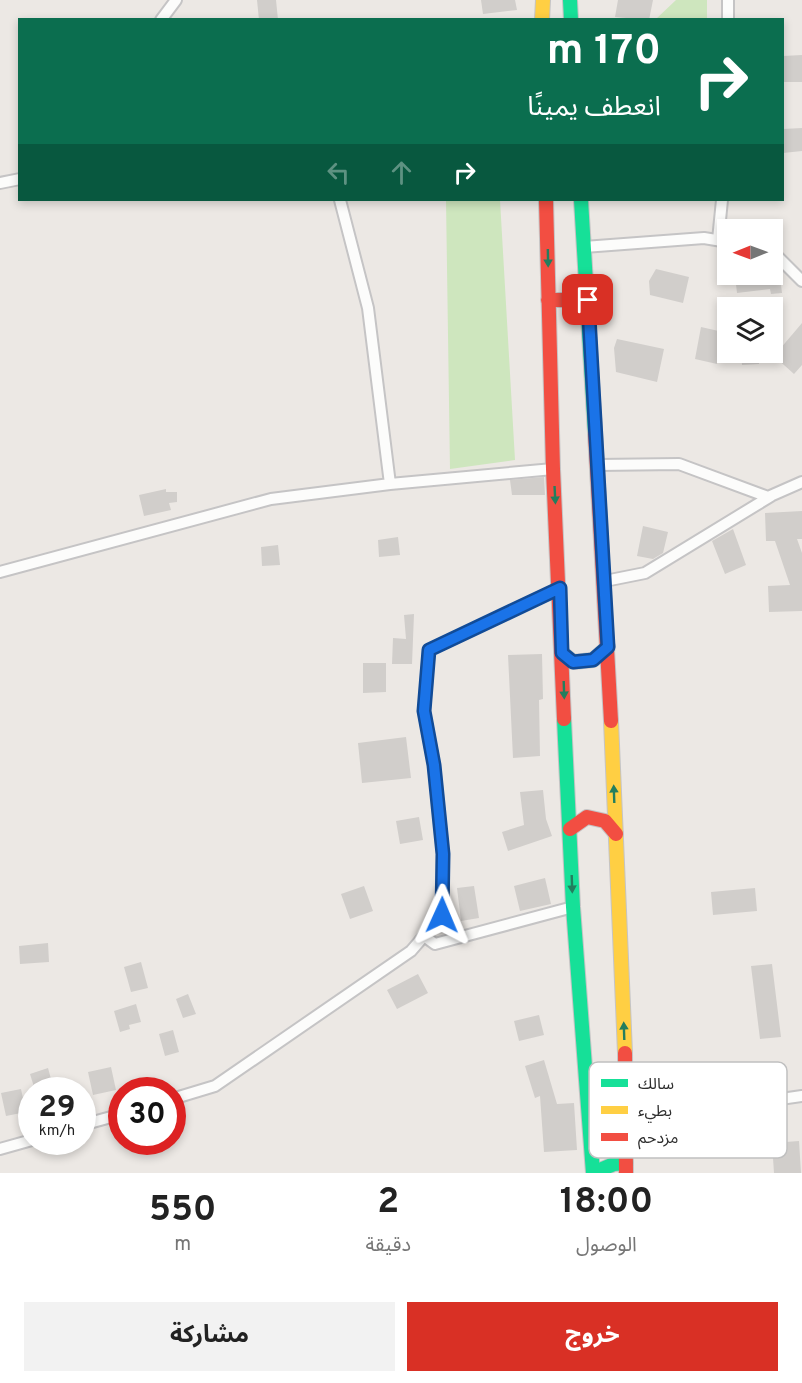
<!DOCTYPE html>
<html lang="ar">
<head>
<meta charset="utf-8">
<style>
  body { margin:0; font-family:Overpass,"Noto Sans Arabic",sans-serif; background:#f2f2f2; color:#222; direction:rtl; height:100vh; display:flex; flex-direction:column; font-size:22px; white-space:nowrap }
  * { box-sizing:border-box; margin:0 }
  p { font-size:20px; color:#767676 }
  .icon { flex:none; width:33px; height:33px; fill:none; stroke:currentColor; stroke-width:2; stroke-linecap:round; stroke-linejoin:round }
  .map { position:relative; height:1173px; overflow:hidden; direction:ltr }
  .sheet { display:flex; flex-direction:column; background:#fff; flex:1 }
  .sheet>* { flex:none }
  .top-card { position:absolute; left:18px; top:18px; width:766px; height:183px; border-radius:0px; box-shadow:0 3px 9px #0003; direction:rtl; background:#0b6e4f; color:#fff; overflow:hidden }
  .needle { width:39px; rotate:269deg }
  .fabs { position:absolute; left:717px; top:219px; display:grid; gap:12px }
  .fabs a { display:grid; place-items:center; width:66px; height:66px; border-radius:0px; background:#fff; box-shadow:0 3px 9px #0003; font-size:30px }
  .speed { position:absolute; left:18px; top:1077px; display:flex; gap:12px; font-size:30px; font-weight:700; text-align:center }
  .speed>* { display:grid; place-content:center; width:78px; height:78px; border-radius:50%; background:#fff; box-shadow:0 3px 9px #0003; line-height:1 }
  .speed small { font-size:15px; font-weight:400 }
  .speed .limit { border:9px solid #d22; background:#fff; color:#111 }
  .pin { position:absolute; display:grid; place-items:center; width:51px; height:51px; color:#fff; margin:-26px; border-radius:12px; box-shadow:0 3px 9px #0006 }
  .me { position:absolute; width:66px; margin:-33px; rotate:1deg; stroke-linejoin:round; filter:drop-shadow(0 0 4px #0008) }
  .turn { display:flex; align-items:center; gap:21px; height:126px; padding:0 24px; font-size:27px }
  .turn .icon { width:78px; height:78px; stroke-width:2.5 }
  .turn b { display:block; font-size:42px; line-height:51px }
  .lanes { display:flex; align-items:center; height:57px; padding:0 24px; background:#0003; justify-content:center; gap:30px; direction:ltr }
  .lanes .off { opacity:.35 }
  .eta { display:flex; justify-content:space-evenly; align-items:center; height:102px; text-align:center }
  .eta b { font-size:36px; font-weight:700; line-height:42px }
  .button { display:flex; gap:12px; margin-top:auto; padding:12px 24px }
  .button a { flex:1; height:69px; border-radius:0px; background:#d93025; color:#fff; font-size:24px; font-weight:700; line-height:69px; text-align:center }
  .button a+a { background:#f2f2f2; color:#222 }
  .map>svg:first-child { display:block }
  .green { fill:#cee6be }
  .building { fill:#d1cecb }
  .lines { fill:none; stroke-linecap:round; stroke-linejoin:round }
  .street-casing { stroke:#c5c4c5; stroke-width:14 }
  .fast-casing { stroke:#c5c4c5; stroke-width:16 }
  .slow-casing { stroke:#c5c4c5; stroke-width:16 }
  .jam-casing { stroke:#c5c4c5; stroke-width:16 }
  .street { stroke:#fcfcfb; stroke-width:10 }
  .fast { stroke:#16e098; stroke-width:14 }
  .slow { stroke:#ffcf43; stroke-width:14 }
  .jam { stroke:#f24e42; stroke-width:14 }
  .oneway { fill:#237e5e }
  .route-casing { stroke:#114b97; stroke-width:15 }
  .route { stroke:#1a73e8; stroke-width:10 }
  .key { fill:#fff; stroke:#c0c0c0; stroke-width:1.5 }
  .key-label { font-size:16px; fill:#2e2e2e }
</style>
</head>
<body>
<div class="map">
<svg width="802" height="1173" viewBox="0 0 802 1173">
  <rect width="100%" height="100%" fill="#ece8e4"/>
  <path class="green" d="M676,0H707V19H656Z
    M446,200H500L515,460L450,469Z"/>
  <path class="building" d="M257,0H276L278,20H259Z
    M481,0H515L517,10L483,14Z
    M618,0H653L649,20L615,17Z
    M802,55V82H783V56Z
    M802,128V151L783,153V129Z
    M656,269L689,277L683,303L650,295L649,281Z
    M757,274L758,279L780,276L782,293L771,294L770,289L737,293L735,276Z
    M802,323V365L794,374L774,356Z
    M701,327L723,332L717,364L695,359Z
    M617,339L664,349L657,382L616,372L614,348Z
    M741,352H758L759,364L742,365Z
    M544,477L545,495H512L510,480Z
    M166,489V492H177V502L169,503L171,510L144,516L139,495Z
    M802,511V539H797L802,553V611L769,612L768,586L790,585L775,541H766L765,513Z
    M643,526L668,532L663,553L653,559L637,556Z
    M733,529L746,565L725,574L712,541Z
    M398,537L400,555L379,557L378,540Z
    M278,545L280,565L262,566L261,547Z
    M414,614L412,664H392L393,638L406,639L404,615Z
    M542,654L543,699L539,700L540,756L513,758L508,655Z
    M363,663H386V692L363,693Z
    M406,737L411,778L362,783L358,743Z
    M543,790L546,819L552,836L508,851L502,832L524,825L520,792Z
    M419,817L423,840L400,844L396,821Z
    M545,878L551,904L520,911L514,886Z
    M364,886L373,911L350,919L341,894Z
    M474,886L479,918L461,921L457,888Z
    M755,888L757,911L713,915L711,892Z
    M48,943L49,962L20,964L19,946Z
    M141,962L148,988L131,992L124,967Z
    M772,964L781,1037L760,1039L751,966Z
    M418,974L428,993L397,1009L387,990Z
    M188,994L196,1014L183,1018L176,999Z
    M136,1004L141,1022L129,1025L130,1029L120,1032L114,1011Z
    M539,1015L544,1035L519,1041L514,1021Z
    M173,1030L179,1052L165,1056L159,1034Z
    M544,1060L557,1104L574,1103L577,1150L544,1152L540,1096L535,1098L525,1066Z
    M111,1067L116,1090L93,1095L88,1072Z
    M48,1068L54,1090H35L30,1074Z
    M21,1089L26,1112L6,1116L1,1093Z
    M799,1141L801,1173H774L772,1143Z"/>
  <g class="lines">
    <g class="street-casing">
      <path id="street" d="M728,0V20
        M161,20L176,0
        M0,183L20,179
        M340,200L368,308L390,484
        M718,240L722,200
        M584,247L704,238L728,242
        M772,251L802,281
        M598,465L679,464L768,497L802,482
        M0,572L271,499L390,484L553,469
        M605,581L645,573L771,496
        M424,936L435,944L573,907
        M172,1099L215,1086L411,951L442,915L443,854L434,765L424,711L429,650L560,588
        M626,1121L802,1096
        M82,1125L122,1114
        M0,1149L32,1140"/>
    </g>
    <g class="fast-casing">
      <path id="fast" d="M570,0L571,20
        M581,200L595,433
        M562,653L573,662L593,660L608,647
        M564,719L573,907L593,1173L614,1164L626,1163"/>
    </g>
    <g class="slow-casing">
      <path id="slow" d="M542,20L543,0
        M611,721L625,1053"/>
    </g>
    <g class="jam-casing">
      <path id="jam" d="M546,200L553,469L564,719
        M548,300H588
        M595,433L611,721
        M570,829L587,817L605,821L616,834
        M625,1053L626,1173"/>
    </g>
    <use href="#street" class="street"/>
    <use href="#fast" class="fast"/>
    <use href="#slow" class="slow"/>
    <use href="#jam" class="jam"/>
  </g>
  <defs><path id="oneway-solid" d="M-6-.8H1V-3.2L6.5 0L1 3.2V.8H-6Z" transform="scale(1.5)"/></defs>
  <g class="oneway">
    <use href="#oneway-solid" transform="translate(548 258) rotate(89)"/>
    <use href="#oneway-solid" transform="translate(555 495) rotate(87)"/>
    <use href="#oneway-solid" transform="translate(564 690) rotate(88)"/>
    <use href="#oneway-solid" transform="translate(614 794) rotate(-92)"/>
    <use href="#oneway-solid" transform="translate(572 884) rotate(88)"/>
    <use href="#oneway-solid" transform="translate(624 1031) rotate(-92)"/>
  </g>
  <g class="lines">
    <g class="route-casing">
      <path id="route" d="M442,915L443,854L434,765L424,711L429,650L560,588L562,653L573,662L593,660L608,647L588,300"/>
    </g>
    <use href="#route" class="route"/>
  </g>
  <rect x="589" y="1062" width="198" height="96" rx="9" class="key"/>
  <rect x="601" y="1079" width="27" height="8" fill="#16e098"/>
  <rect x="601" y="1106" width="27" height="8" fill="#ffcf43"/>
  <rect x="601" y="1133" width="27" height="8" fill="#f24e42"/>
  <g class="key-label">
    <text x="638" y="1089">سالك</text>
    <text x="638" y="1116">بطيء</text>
    <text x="638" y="1143">مزدحم</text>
  </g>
</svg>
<div class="fabs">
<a><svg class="needle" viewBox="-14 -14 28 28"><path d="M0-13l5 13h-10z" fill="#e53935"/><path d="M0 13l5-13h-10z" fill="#767676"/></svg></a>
<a><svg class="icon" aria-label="layers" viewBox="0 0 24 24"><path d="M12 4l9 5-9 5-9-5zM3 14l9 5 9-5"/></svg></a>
</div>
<div class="speed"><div>29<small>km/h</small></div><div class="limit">30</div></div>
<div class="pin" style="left:588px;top:300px;background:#d93025"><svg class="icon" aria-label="arrive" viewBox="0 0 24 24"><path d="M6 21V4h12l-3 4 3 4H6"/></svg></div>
<svg class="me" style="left:442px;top:915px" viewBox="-20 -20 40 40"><path d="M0-17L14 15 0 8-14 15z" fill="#1a73e8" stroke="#fff" stroke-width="4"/></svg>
<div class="top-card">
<div class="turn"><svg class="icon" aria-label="right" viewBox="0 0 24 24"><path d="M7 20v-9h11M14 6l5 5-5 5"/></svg><div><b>170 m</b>انعطف يمينًا</div></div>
<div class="lanes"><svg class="icon off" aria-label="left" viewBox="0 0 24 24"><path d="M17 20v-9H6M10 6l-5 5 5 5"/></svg><svg class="icon off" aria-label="ahead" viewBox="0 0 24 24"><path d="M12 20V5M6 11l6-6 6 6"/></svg><svg class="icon" aria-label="right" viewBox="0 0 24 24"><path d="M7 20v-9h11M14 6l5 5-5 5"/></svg></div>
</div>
</div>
<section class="sheet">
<div class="eta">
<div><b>18:00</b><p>الوصول</p></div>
<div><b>2</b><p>دقيقة</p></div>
<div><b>550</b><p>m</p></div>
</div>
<div class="button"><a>خروج</a><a>مشاركة</a></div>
</section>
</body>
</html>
